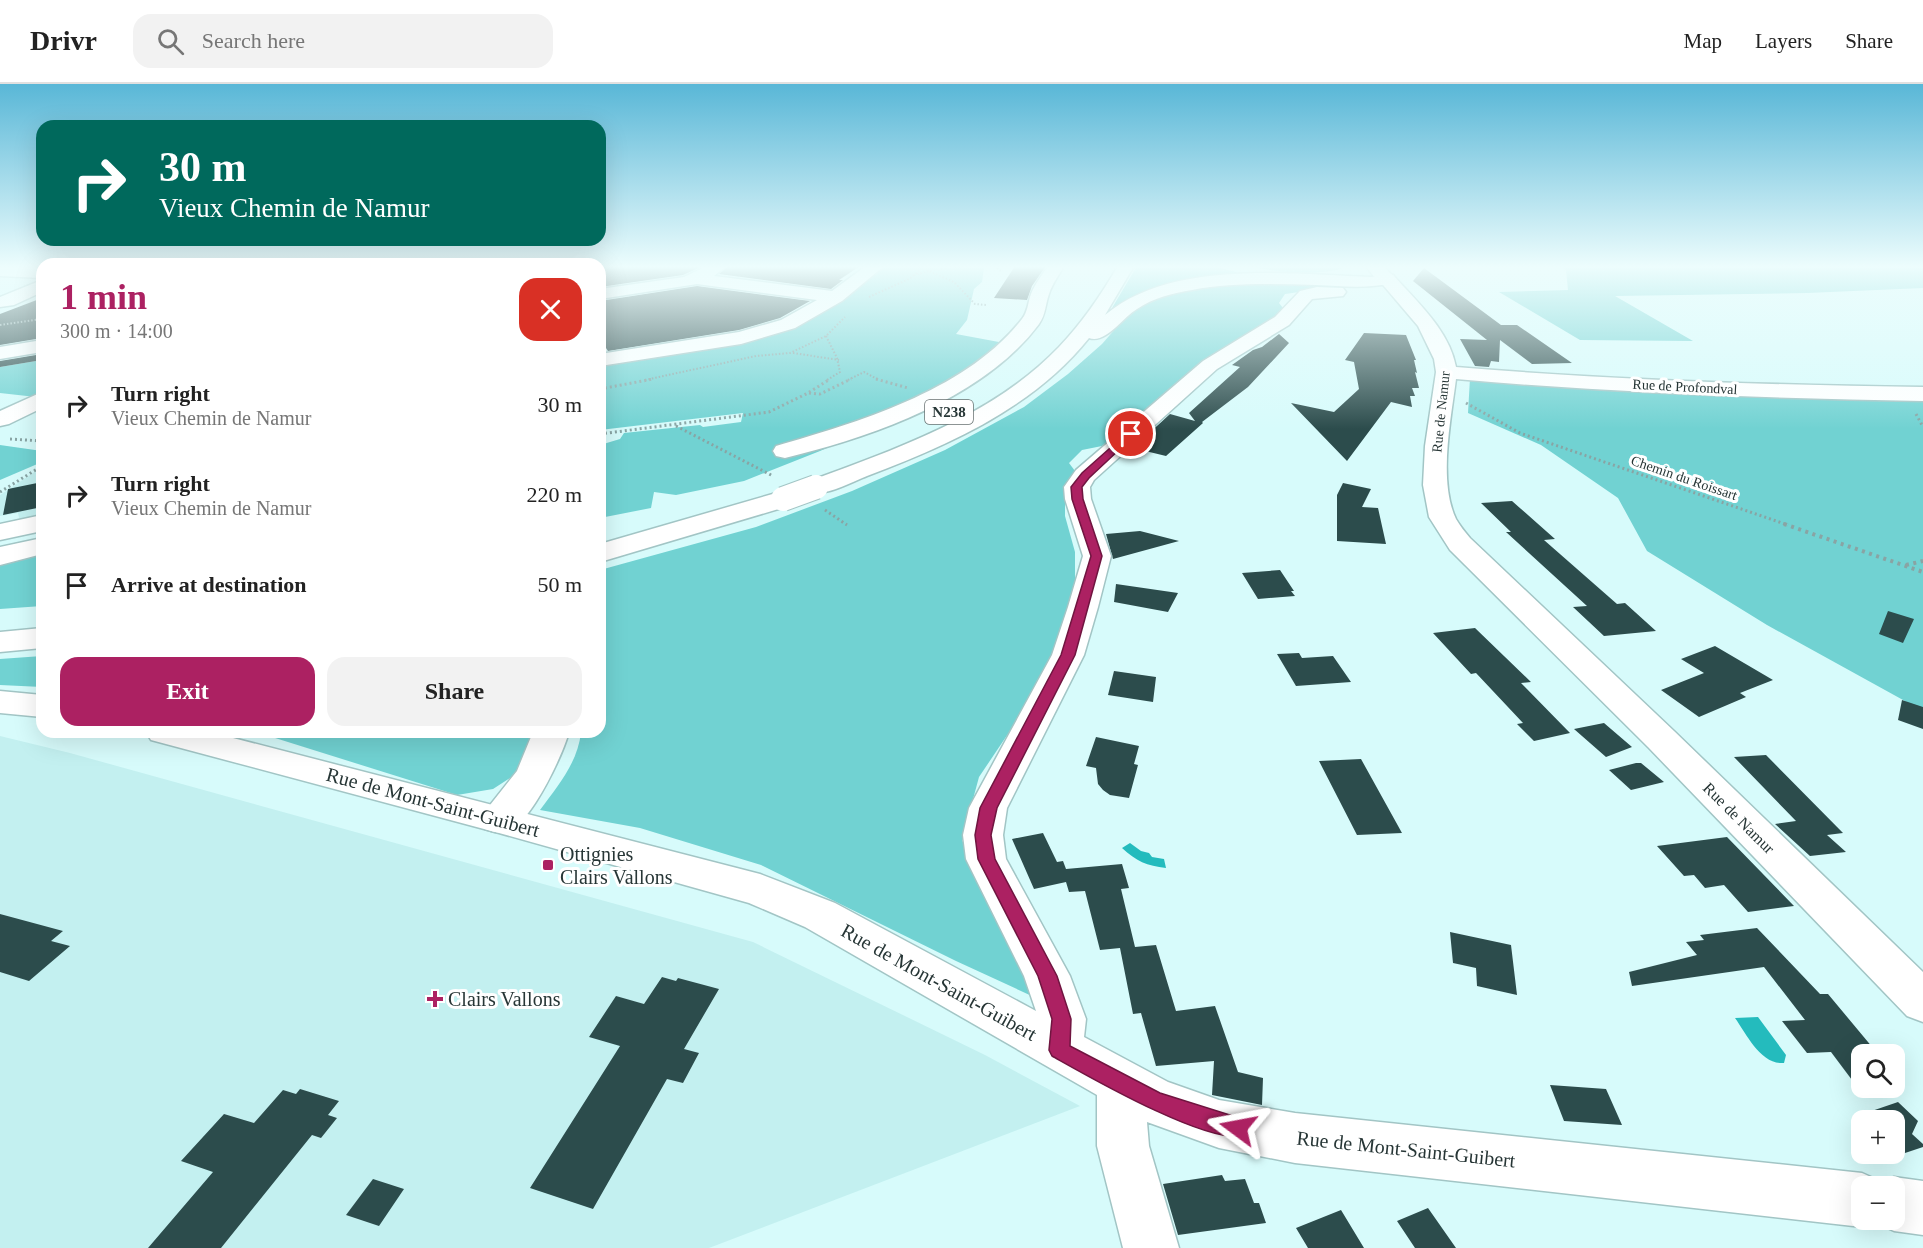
<!DOCTYPE html>
<html lang="en">
<head>
<meta charset="utf-8">
<style>
  body { margin:0; font-family:Georgia,serif; background:#f2f2f2; color:#222; height:100vh; display:flex; flex-direction:column; font-size:22px; white-space:nowrap }
  * { box-sizing:border-box; margin:0 }
  p { font-size:20px; color:#767676 }
  .icon { flex:none; width:33px; height:33px; fill:none; stroke:currentColor; stroke-width:2; stroke-linecap:round; stroke-linejoin:round }
  .map { position:relative; flex:1; overflow:hidden }
  .side { position:absolute; left:36px; top:174px; width:570px; height:480px; display:flex; flex-direction:column; background:#fff; border-radius:18px; box-shadow:0 6px 24px #0002 }
  .side>* { flex:none }
  .hud { position:absolute; left:36px; top:36px; width:570px; height:126px; border-radius:18px; box-shadow:0 6px 24px #0002; background:#00695c; color:#fff; overflow:hidden }
  .buttons { position:absolute; left:1851px; top:960px; display:grid; gap:12px }
  .buttons a { display:grid; place-items:center; width:54px; height:54px; border-radius:12px; background:#fff; box-shadow:0 6px 24px #0002; font-size:30px }
  .pin { position:absolute; display:grid; place-items:center; width:51px; height:51px; color:#fff; margin:-26px; border:3px solid #fff; border-radius:50%; box-shadow:0 2px 6px #0007 }
  .me { position:absolute; width:66px; margin:-33px; rotate:283deg; stroke-linejoin:round; filter:drop-shadow(0 0 4px #0008) }
  .turn { display:flex; align-items:center; gap:21px; height:126px; padding:0 24px; font-size:27px }
  .turn .icon { width:78px; height:78px; stroke-width:2.5 }
  .turn b { display:block; font-size:42px; line-height:51px }
  .round { display:grid; place-items:center; flex:none; width:63px; height:63px; border-radius:18px; background:#f2f2f2 }
  .summary { display:flex; align-items:center; justify-content:space-between; height:102px; padding:0 24px }
  h1 { font-size:36px; font-weight:700; line-height:45px; color:#ac2162 }
  .primary-button { display:flex; gap:12px; margin-top:auto; padding:12px 24px }
  .primary-button a { flex:1; height:69px; border-radius:18px; background:#ac2162; color:#fff; font-size:24px; font-weight:700; line-height:69px; text-align:center }
  .primary-button a+a { background:#f2f2f2; color:#222 }
  ul { padding:0; list-style:none }
  li { display:flex; align-items:center; gap:18px; height:90px; padding:0 24px }
  li div { flex:1 }
  li b { display:block; font-size:22px }
  li em { font-style:normal }
  header { display:flex; align-items:center; gap:36px; box-sizing:border-box; height:84px; padding:0 30px; background:#fff; border-bottom:2px solid #e0e0e0 }
  header strong { font-size:28px }
  nav { display:flex; gap:33px; margin-inline-start:auto; font-size:21px }
  .search { width:420px; height:54px; background:#f2f2f2; display:flex; align-items:center; gap:15px; box-sizing:border-box; padding:0 21px; border-radius:18px; color:#767676; font-size:22px }
  .map>svg:first-child { display:block }
  .built { fill:#c3f0f0 }
  .green { fill:#71d2d2 }
  .water { fill:#24bbbd }
  .building { fill:#2c4c4c }
  .lines { fill:none; stroke-linecap:round; stroke-linejoin:round }
  .minor-casing { stroke:#a2c5c5; stroke-width:3 }
  .major-casing { stroke:#a2c5c5; stroke-width:3 }
  .highway-casing { stroke:#a2c5c5; stroke-width:3 }
  .path-far2 { stroke:#89a4a4; stroke-width:2; stroke-dasharray:1.5 2; stroke-linecap:butt }
  .path-far1 { stroke:#89a4a4; stroke-width:3; stroke-dasharray:2 3; stroke-linecap:butt }
  .path { stroke:#89a4a4; stroke-width:4; stroke-dasharray:3 4.5; stroke-linecap:butt }
  .minor { fill:#fff; fill-rule:evenodd }
  .major { fill:#fff; fill-rule:evenodd }
  .highway { fill:#fff; fill-rule:evenodd }
  .highway-bridge-casing { stroke:#a2c5c5; stroke-width:26; stroke-linecap:butt }
  .highway-bridge { stroke:#fff; stroke-width:24 }
  .route { fill:#ac2162; stroke:#701540; stroke-width:1.5 }
  .poi-dot { fill:#ac2162; stroke:#fff; stroke-width:2 }
  .labels { text-anchor:middle; dominant-baseline:central; stroke-width:6; stroke-linejoin:round; paint-order:stroke }
  .far-street-label { font-size:14px; fill:#273636; stroke:#fff }
  .shield { fill:#fff; stroke:#687272; stroke-width:1.5 }
  .shield-label { font-size:15px; font-weight:bold; fill:#273636 }
  .street-label { font-size:16px; fill:#273636; stroke:#fff }
  .near-street-label { font-size:20px; fill:#273636; stroke:#fff }
  .near-poi-label { font-size:20px; fill:#273636; stroke:#fff; text-anchor:start }
</style>
</head>
<body>
<header>
<strong>Drivr</strong>
<div class="search"><svg class="icon" aria-label="search" viewBox="0 0 24 24"><circle cx="10" cy="10" r="6"/><path d="M15 15l6 6"/></svg>Search here</div>
<nav><a>Map</a><a>Layers</a><a>Share</a></nav>
</header>
<div class="map">
<svg width="1923" height="1164" viewBox="0 0 1923 1164">
  <rect width="100%" height="100%" fill="#d7fbfb"/>
  <path class="built" d="M42,383V432L20,437L18,429L0,432V411Z
    M0,652L70,669L753,858L985,971L1080,1022L709,1164H0Z"/>
  <path class="green" d="M881,182H991L984,184L982,198L974,205L967,236L956,250L1015,261L873,344L820,367L744,397L676,411L654,408L651,424L600,434V361L620,355L624,349L700,341L703,343L741,338L743,329L600,346V278L756,252L844,216L851,207Z
    M1137,182H1213L1236,188L1294,194L1159,203L1112,224Z
    M1247,182H1339L1341,185C1310,192 1278,188 1247,182Z
    M1561,182H1923V204L1807,209L1615,212L1693,257L1580,256L1499,208L1568,206L1566,186Z
    M1249,200H1318L1326,204L1285,210L1279,219L1283,224L1273,236L1208,273L1102,362L1082,366L1069,379L1075,387L1065,401V432L1075,468V514L1056,570L1020,632L979,693L962,756L1015,871L1058,924L956,877L761,781L640,744L540,726C558,702 578,678 581,648H600V486L756,443L852,407L945,366L1024,323L1068,290L1102,260L1130,228L1161,212L1196,203Z
    M42,276V310L36,313L0,309V283Z
    M1470,294L1784,313L1923,316V627L1767,541L1647,467L1618,414L1541,361L1468,329Z
    M0,361L42,367V378L0,396Z
    M42,469V522L0,525V479Z
    M42,572V603L0,601V575Z
    M256,648H536L516,690L493,705L457,711Z"/>
  <path class="water" d="M1130,759L1141,767L1149,769L1152,773L1164,775L1166,784C1147,782 1136,777 1122,764Z
    M1758,933L1786,971L1784,979C1761,981 1747,951 1735,934Z"/>
  <path class="building" d="M600,182H703L683,191L600,203Z
    M727,182H860L839,196H843L831,205L719,190Z
    M1015,182H1046L1032,202L1027,216L994,214Z
    M1424,184L1501,241H1517L1572,279L1532,280L1500,256L1499,278L1491,277L1489,283L1475,282L1460,255L1487,256L1413,197Z
    M697,202L810,217L780,234L739,246L608,267L600,255V217Z
    M42,214V254L0,261V230Z
    M1364,249L1406,251L1416,276H1414L1417,289L1415,288L1419,304H1412L1415,312H1410L1412,323L1391,318L1347,377L1291,319L1334,328L1359,305L1354,278L1345,276Z
    M1279,250L1289,259L1248,303L1202,338L1203,339L1166,372L1133,364L1170,330L1195,337L1189,329L1240,283L1232,281L1253,266L1262,263Z
    M42,270V276L0,283V277Z
    M42,398V423L3,431L8,405Z
    M1343,399L1371,405L1362,423L1378,424L1386,460L1337,457V411Z
    M1512,417L1555,455L1544,456L1617,520L1625,519L1656,547L1604,552L1573,523L1587,522L1506,448H1511L1481,419Z
    M1140,447L1179,457L1113,475L1106,450Z
    M1280,486L1294,507H1291L1295,512L1258,515L1242,489Z
    M1116,500L1178,509L1168,528L1114,518Z
    M1888,527L1914,535L1903,559L1879,550Z
    M1475,544L1531,598L1521,599L1570,649L1534,657L1517,640L1523,639L1476,589L1471,590L1433,549Z
    M1715,562L1773,596L1740,609L1746,613L1699,633L1661,606L1704,589L1681,575Z
    M1299,569L1302,574L1333,572L1351,598L1296,602L1277,570Z
    M1114,587L1156,593L1153,618L1108,611Z
    M1902,616L1923,623V645L1898,636Z
    M1604,639L1632,663L1606,673L1574,645Z
    M1096,653L1139,662L1134,680L1138,681L1129,714L1110,711L1103,706L1098,700L1096,684L1086,682Z
    M1766,671L1843,749L1827,751L1846,768L1810,772L1775,740L1796,737L1734,673Z
    M1361,675L1402,749L1357,751L1319,677Z
    M1636,679H1641L1664,698L1631,706L1609,686Z
    M1043,749L1057,778L1063,777L1066,785L1122,780L1129,804L1121,805L1135,863L1156,861L1176,927L1215,922L1238,988L1263,994L1262,1021L1212,1011L1214,977L1156,982L1141,929L1133,930L1120,864L1100,866L1085,807L1069,808L1066,798L1034,805L1012,755Z
    M1727,753L1794,822L1748,828L1724,801L1705,804L1694,791L1684,792L1657,762Z
    M0,830L63,847L51,857L70,862L29,897L0,888Z
    M1757,844L1820,910H1828L1878,970H1862V995L1852,996L1831,968L1807,969L1782,937L1805,936L1764,883L1632,902L1629,888L1697,871L1686,858L1704,856L1700,851Z
    M1450,848L1511,861L1517,911L1477,902L1476,884L1453,879Z
    M662,893L676,897L678,894L719,905L684,965L699,969L683,999L667,995L593,1125L530,1104L620,962L589,953L616,912L644,920Z
    M1550,1001L1606,1005L1622,1041L1564,1037Z
    M300,1005L339,1017L328,1031L337,1034L321,1054L312,1051L221,1164H148L213,1088L181,1077L224,1030L254,1039L283,1006L296,1010Z
    M1898,1018L1918,1037L1912,1050L1923,1060V1063L1902,1070L1894,1063V1036H1866L1860,1031Z
    M1222,1091L1225,1097L1245,1095L1254,1119H1259L1266,1139L1178,1151L1163,1100Z
    M373,1095L404,1105L379,1142L346,1131Z
    M1428,1124L1456,1164H1415L1397,1137Z
    M1341,1126L1364,1164H1308L1296,1144Z"/>
  <g class="lines">
    <g class="minor-casing">
      <path id="minor" d="M707,182L725,183L714,192L832,207L866,182H884L842,217L795,244L741,260L600,282V270L739,248L781,236L817,216L697,200L600,215V205L684,193Z
        M1048,182H1064C1059,191 1052,200 1049,210C1045,221 1046,230 1039,240C984,314 872,353 785,374L776,372L773,367L776,362C859,338 967,306 1022,235C1028,228 1028,218 1031,210C1035,200 1042,191 1048,182Z
        M0,184H42V194L0,192Z
        M1387,190L1393,191C1417,218 1449,246 1456,283C1612,296 1767,301 1923,303V317C1767,314 1612,309 1456,295C1451,335 1438,397 1456,435C1460,442 1465,448 1470,454L1674,647L1923,888V938L1907,932L1648,663L1450,466L1429,433L1423,401L1425,362L1436,288L1434,275L1418,242L1378,195L1381,191Z
        M42,196V208L14,221L0,223V213Z
        M1317,203L1343,204L1346,208L1343,212L1312,215L1289,241L1217,285L1094,396L1090,403L1091,415L1111,472L1098,523L1084,571L1007,724L1003,751L1006,775L1070,892L1086,935L1084,953L1168,998L1219,1016L1295,1029L1862,1089L1882,1098L1894,1093L1923,1097V1151L1894,1147L1874,1138L1862,1143L1295,1079L1219,1064L1147,1038L1149,1062L1179,1164H1123L1097,1062V1011L805,843L749,819L499,749L151,656L146,648H210L760,790L835,819L1036,927L1024,892L966,775L963,751L969,724L1052,571L1068,523L1083,472L1065,415L1064,403L1076,386L1203,277L1275,233L1300,207ZM1862,1102H1894V1136H1862Z
        M42,256V268L0,275V263Z
        M42,308V324L9,340L0,342V327Z
        M42,431V447L0,456V440Z
        M0,607L42,611V633L0,629Z"/>
    </g>
    <g class="major-casing">
      <path id="major" d="M1366,182H1383L1396,195L1393,199C1380,202 1373,192 1366,182Z"/>
    </g>
    <g class="highway-casing">
      <path id="highway" d="M1118,182H1134L1105,231C1172,175 1290,190 1372,193L1387,190L1393,191L1396,195L1393,199C1367,205 1342,202 1316,201C1275,200 1233,198 1192,206C1173,209 1153,214 1137,225C1122,234 1106,260 1089,254C1033,324 949,361 867,392C849,399 826,413 807,408L803,403L807,398C895,365 992,333 1059,263C1082,239 1101,211 1118,182Z
        M783,407L792,409L796,415L792,421L600,478V460Z
        M42,454V470L0,481V463Z
        M42,544V564L0,568V548Z
        M533,648H569C562,672 534,732 512,745C503,751 494,748 485,745L479,735L517,687Z"/>
    </g>
    <path class="path-far2" d="M994,182L1001,187
      M920,183L954,198L975,220L986,221
      M917,190L939,185L987,182
      M869,213L909,195L919,187V182
      M0,241L42,235
      M826,252L837,274L840,288L827,296
      M793,269L839,276
      M645,296L756,272L790,269L826,252L845,233
      M848,296L864,288L879,296"/>
    <path class="path-far1" d="M876,295L908,304
      M600,305L653,295
      M809,309L820,310L851,295
      M1466,319L1520,349L1788,441
      M1916,330L1923,343
      M676,342L773,392
      M600,350L769,328L808,309L830,295
      M10,355L42,357
      M0,408L42,382
      M825,426L847,441"/>
    <path class="path" d="M1784,440L1923,488
      M1906,481L1923,477"/>
    <use href="#minor" class="minor"/>
    <use href="#major" class="major"/>
    <use href="#highway" class="highway"/>
    <g class="highway-bridge-casing">
      <path id="highway-bridge" d="M783,415L816,403"/>
    </g>
    <use href="#highway-bridge" class="highway-bridge"/>
  </g>
  <linearGradient id="sky" x2="0" y2="1"><stop stop-color="#59b7d7"/><stop offset="0.53" stop-color="#edfdfd"/><stop offset="1" stop-color="#edfdfd" stop-opacity="0"/></linearGradient>
  <rect width="1923" height="345" fill="url(#sky)"/>
  <path class="route" d="M1128,348L1136,350L1089,394L1082,403L1083,415L1102,472L1075,571L997,724L991,751L995,775L1057,892L1071,935L1070,962L1160,1009L1246,1036L1249,1044L1246,1051C1212,1064 1086,991 1052,972L1049,966L1052,935L1038,892L978,775L975,751L980,724L1061,571L1091,472L1072,415L1071,403L1082,389Z"/>
  <g class="poi-dot">
    <rect x="542" y="775" width="12" height="12" rx="3"/>
    <path d="M432 906h6v6h6v6h-6v6h-6v-6h-6v-6h6z"/>
  </g>
  <g class="labels">
    <g class="far-street-label">
      <text transform="translate(1685 303) rotate(3)">Rue de Profondval</text>
      <text transform="translate(1441 328) rotate(-84)">Rue de Namur</text>
      <text transform="translate(1684 394) rotate(19)">Chemin du Roissart</text>
    </g>
    <rect class="shield" x="925" y="316" width="48" height="24" rx="4.5"/>
    <g class="shield-label">
      <text x="949" y="328">N238</text>
    </g>
    <g class="street-label">
      <text transform="translate(1739 734) rotate(45)">Rue de Namur</text>
    </g>
    <g class="near-street-label">
      <text transform="translate(433 718) rotate(15)">Rue de Mont-Saint-Guibert</text>
      <text transform="translate(939 898) rotate(29)">Rue de Mont-Saint-Guibert</text>
      <text transform="translate(1406 1065) rotate(6)">Rue de Mont-Saint-Guibert</text>
    </g>
    <g class="near-poi-label">
      <text x="560" y="770">Ottignies<tspan x="560" dy="23">Clairs Vallons</tspan></text>
      <text x="448" y="915">Clairs Vallons</text>
    </g>
  </g>
</svg>
<div class="buttons">
<a><svg class="icon" aria-label="search" viewBox="0 0 24 24"><circle cx="10" cy="10" r="6"/><path d="M15 15l6 6"/></svg></a>
<a>+</a>
<a>−</a>
</div>
<div class="pin" style="left:1131px;top:350px;background:#d93025"><svg class="icon" aria-label="arrive" viewBox="0 0 24 24"><path d="M6 21V4h12l-3 4 3 4H6"/></svg></div>
<svg class="me" style="left:1238px;top:1044px" viewBox="-20 -20 40 40"><path d="M0-17L14 15 0 8-14 15z" fill="#ac2162" stroke="#fff" stroke-width="4"/></svg>
<div class="hud">
<div class="turn"><svg class="icon" aria-label="right" viewBox="0 0 24 24"><path d="M7 20v-9h11M14 6l5 5-5 5"/></svg><div><b>30 m</b>Vieux Chemin de Namur</div></div>
</div>
<section class="side">
<div class="summary"><div><h1>1 min</h1><p>300 m · 14:00</p></div><a class="round" style="background:#d93025;color:#fff"><svg class="icon" aria-label="close" viewBox="0 0 24 24"><path d="M6 6l12 12M18 6L6 18"/></svg></a></div>
<ul>
<li><svg class="icon" aria-label="right" viewBox="0 0 24 24"><path d="M7 20v-9h11M14 6l5 5-5 5"/></svg><div><b>Turn right</b><p>Vieux Chemin de Namur</p></div><em>30 m</em></li>
<li><svg class="icon" aria-label="right" viewBox="0 0 24 24"><path d="M7 20v-9h11M14 6l5 5-5 5"/></svg><div><b>Turn right</b><p>Vieux Chemin de Namur</p></div><em>220 m</em></li>
<li><svg class="icon" aria-label="arrive" viewBox="0 0 24 24"><path d="M6 21V4h12l-3 4 3 4H6"/></svg><div><b>Arrive at destination</b></div><em>50 m</em></li>
</ul>
<div class="primary-button"><a>Exit</a><a>Share</a></div>
</section>
</div>
</body>
</html>
